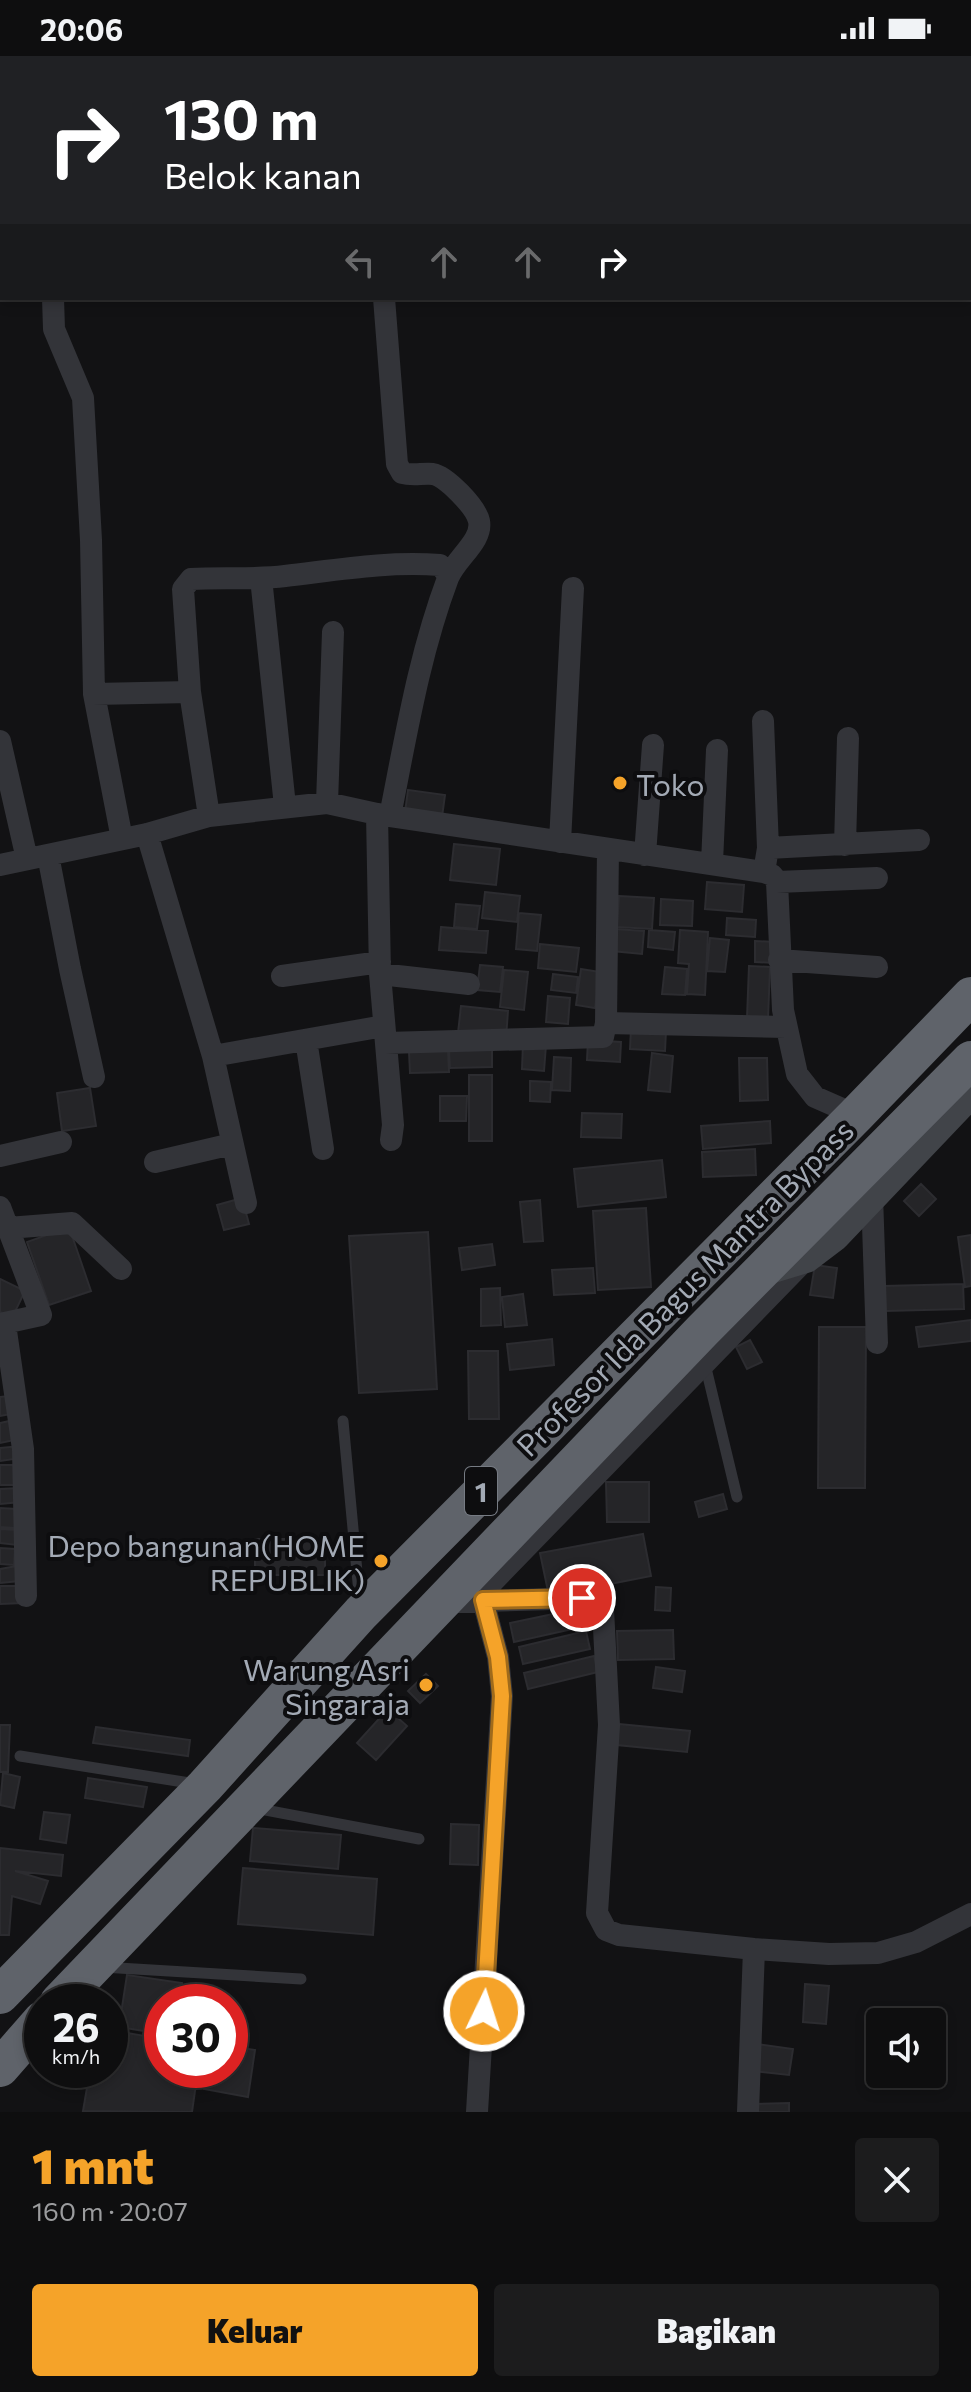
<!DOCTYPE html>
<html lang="id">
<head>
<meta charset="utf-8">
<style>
  body { margin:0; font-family:Commissioner,sans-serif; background:#1c1c1d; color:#f1f3f6; height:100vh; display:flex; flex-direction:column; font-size:30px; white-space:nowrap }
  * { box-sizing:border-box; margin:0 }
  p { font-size:26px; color:#9b9c9e }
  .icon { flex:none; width:44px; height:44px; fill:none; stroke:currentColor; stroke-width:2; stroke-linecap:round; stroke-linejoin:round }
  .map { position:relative; height:2056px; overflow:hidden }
  .side { display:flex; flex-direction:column; background:#0e0e0f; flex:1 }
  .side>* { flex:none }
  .top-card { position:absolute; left:0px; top:0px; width:972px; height:244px; box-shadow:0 4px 12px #0003,0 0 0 2px #2e2e2f; background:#202124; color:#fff; overflow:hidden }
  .fabs { position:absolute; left:866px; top:1952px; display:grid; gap:16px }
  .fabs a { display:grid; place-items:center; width:80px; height:80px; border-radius:8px; background:#0e0e0f; box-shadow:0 4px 12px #0003,0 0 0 2px #2e2e2f; font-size:40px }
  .speed { position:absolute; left:24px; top:1928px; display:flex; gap:16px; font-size:40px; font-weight:700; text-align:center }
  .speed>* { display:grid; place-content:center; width:104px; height:104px; border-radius:50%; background:#0e0e0f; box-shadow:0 4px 12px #0003,0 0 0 2px #2e2e2f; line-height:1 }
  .speed small { font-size:20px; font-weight:400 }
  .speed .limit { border:12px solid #d22; background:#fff; color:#111 }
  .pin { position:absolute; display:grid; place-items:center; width:68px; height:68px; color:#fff; margin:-34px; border:4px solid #fff; border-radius:50%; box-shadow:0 2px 8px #0007 }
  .me { position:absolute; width:88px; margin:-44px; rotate:4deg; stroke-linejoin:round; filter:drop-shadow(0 0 6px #0008) }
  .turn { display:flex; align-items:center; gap:28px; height:168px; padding:0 32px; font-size:36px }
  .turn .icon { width:104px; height:104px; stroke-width:2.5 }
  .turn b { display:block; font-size:56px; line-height:68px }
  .lanes { display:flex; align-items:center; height:76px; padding:0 32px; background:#0003; justify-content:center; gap:40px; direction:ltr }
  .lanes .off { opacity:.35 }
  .round { display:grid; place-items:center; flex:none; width:84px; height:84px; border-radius:8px; background:#1c1c1d }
  .headline { display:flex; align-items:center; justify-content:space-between; height:136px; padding:0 32px }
  h1 { font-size:48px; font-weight:800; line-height:60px; color:#f5a329 }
  .button { display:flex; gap:16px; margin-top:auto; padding:16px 32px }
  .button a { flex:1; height:92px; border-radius:8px; background:#f5a329; color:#111; font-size:32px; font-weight:800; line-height:92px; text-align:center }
  .button a+a { background:#1c1c1d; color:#f1f3f6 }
  .status { display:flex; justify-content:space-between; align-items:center; height:56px; padding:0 40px; background:#0e0e0f; direction:ltr }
  .status svg { height:22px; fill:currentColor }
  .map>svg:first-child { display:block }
  .building { fill:#252528; stroke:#2c2c30; stroke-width:2 }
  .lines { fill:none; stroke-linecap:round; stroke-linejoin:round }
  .lane { stroke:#333439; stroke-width:11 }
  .street { stroke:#333439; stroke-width:22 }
  .secondary { stroke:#414449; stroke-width:30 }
  .highway { stroke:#5f636a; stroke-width:38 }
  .route-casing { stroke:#9f6a1b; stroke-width:20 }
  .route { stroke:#f5a329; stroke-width:14 }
  .poi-dot { fill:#f5a329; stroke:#0d0d0f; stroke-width:3 }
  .labels { text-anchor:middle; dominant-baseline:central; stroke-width:8; stroke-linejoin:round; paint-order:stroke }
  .shield { fill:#0d0d0f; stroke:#767b83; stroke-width:2 }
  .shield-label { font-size:28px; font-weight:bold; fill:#a3aab5 }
  .poi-label { font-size:30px; fill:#a3aab5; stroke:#0d0d0f; text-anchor:end }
  .street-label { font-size:30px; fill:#a3aab5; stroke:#0d0d0f }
</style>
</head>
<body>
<div class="status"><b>20:06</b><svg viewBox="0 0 49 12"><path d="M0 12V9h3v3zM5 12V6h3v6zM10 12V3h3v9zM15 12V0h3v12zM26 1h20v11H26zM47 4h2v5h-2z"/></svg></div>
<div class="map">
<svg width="971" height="2056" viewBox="0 0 971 2056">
  <rect width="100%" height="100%" fill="#121214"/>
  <path class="building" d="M408,734L445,739L442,761L405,756Z
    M454,788L500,793L496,829L450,824Z
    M707,826L744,829L742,856L705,853Z
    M485,836L520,840L517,866L482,862Z
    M619,840L654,842L652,873L617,871Z
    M661,843L693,845L692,870L660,869Z
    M456,848L480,850L477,873L454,871Z
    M519,857L541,859L537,895L516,893Z
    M727,862L756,864L755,881L726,879Z
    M441,871L488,875L486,897L439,894Z
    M614,873L644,875L642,898L612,895Z
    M649,874L675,876L673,894L648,891Z
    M680,874L708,876L705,939L687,938L689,908L678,907Z
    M710,882L729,884L725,916L707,915Z
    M755,885L775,886V907L755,906Z
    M540,888L579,892L576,916L538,912Z
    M480,909L503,911L500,936L477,934Z
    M749,910L770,911L768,963L747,962Z
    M665,911L687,913L685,939L662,938Z
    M581,913L600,916L595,952L576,949Z
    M504,914L528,916L524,954L500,951Z
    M553,918L578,921L576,937L551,934Z
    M548,940L570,942L568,968L546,966Z
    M461,950L508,955L506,982L458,977Z
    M631,972L666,975L665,995L630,993Z
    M588,984L621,986L620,1006L587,1004Z
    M523,987L546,989L544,1015L522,1013Z
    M492,993V1011L450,1012L449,994Z
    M448,994L449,1016L410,1017L409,996Z
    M652,997L673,1000L670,1036L648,1034Z
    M554,1001L571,1002L570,1035L552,1034Z
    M739,1002H767L768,1044L740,1045Z
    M469,1019H492V1085H469Z
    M530,1025L551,1026L550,1046L530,1045Z
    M90,1032L96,1070L62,1075L57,1037Z
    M440,1040H467L466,1065H440Z
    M582,1057L622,1058L621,1082L581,1081Z
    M770,1065L771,1087L703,1093L701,1070Z
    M755,1093L756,1119L703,1121L702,1096Z
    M662,1104L666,1141L578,1151L574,1113Z
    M921,1128L936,1143L919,1160L904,1145Z
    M242,1142L249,1168L224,1174L217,1149Z
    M540,1144L543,1185L524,1186L520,1146Z
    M646,1152L651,1231L598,1234L593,1155Z
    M69,1171L91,1235L49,1249L27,1186Z
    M428,1176L437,1333L359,1337L349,1180Z
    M971,1179V1230L965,1231L958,1181Z
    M492,1188L495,1209L462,1214L459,1192Z
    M815,1209L837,1212L833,1242L810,1239Z
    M593,1212L595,1237L554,1239L552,1214Z
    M0,1223L25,1235L12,1262L0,1256Z
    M963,1228L964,1253L885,1255L884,1230Z
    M500,1232L501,1269L481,1270V1233Z
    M523,1238L527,1269L505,1271L502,1241Z
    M971,1264V1285L919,1291L916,1271Z
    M819,1271H866L865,1432H818Z
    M552,1283L554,1309L510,1314L507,1288Z
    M750,1284L762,1306L747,1313L736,1291Z
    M468,1295H498L499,1363H469Z
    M8,1340L11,1358L0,1360V1341Z
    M14,1364L19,1383L0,1387V1367Z
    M20,1390L21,1402L0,1405V1392Z
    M0,1409H19L18,1429H0Z
    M606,1426H649V1466H607Z
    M19,1432L20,1446L0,1448V1433Z
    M723,1438L727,1453L699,1461L695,1446Z
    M0,1452L16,1453L15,1472L0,1471Z
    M0,1473L17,1474V1489L0,1487Z
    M643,1478L651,1520L549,1540L540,1497Z
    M255,1483H325V1519H255Z
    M0,1492L15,1493L14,1509L0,1508Z
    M17,1510L19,1525L0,1527V1513Z
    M0,1530H23V1547L0,1548Z
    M656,1531L671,1532L670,1555L655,1554Z
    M582,1552L586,1570L514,1586L510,1567Z
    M673,1574L674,1603L618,1604L617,1575Z
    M586,1575L590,1593L523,1608L519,1591Z
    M594,1600L598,1616L528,1633L524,1617Z
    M656,1611L685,1615L682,1636L653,1632Z
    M426,1618L438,1630L420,1647L408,1635Z
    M388,1653L407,1670L376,1704L357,1687Z
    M619,1668L690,1675L687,1696L617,1689Z
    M0,1669H10L8,1716H0Z
    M96,1671L190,1684L188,1700L93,1687Z
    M3,1717L20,1721L14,1752L0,1749Z
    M88,1722L147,1731L143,1751L85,1742Z
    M44,1756L70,1759L66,1787L40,1783Z
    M451,1768L479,1769L478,1809L450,1808Z
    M253,1772L341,1779L338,1813L250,1805Z
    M0,1792L63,1799L61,1820L15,1815L48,1825L40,1848L12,1840L9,1879H0Z
    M243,1812L377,1823L373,1879L238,1868Z
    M127,1919L182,1927L179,1946H162V1978L119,1971Z
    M805,1928L829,1930L826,1968L803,1966Z
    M110,1974L162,1983V2014H198L192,2056L83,2055L90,2014H110Z
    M757,1988L793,1993L789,2019L754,2015Z
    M230,1990L255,1994L248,2041L204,2033L207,2014H230Z
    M789,2047V2056H753V2048Z"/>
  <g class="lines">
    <path class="lane" d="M705,1308L737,1441
      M343,1365L360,1548
      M20,1700L196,1728
      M254,1752L419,1783
      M102,1911L301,1923"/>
    <path class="street" d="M17,0V2
      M970,81H971
      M53,242L54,273L83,342L91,484L94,638L122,783
      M384,242L397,408L402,417C413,420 422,417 433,418C446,420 476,451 479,465C483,485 456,502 448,522C419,599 406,680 390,760
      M261,522L285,750
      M94,638L190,636
      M763,665L768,792
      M0,685L27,803
      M327,747L333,576
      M377,758L380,918L393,1069L391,1084
      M209,760L190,636L183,533L191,523C222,521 254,524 285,520C337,514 387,505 440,509L449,520
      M147,778L213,1000L246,1147
      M560,786L573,532
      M845,789L848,682
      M48,799L70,913L94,1021
      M645,799L653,689
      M712,807L717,694
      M0,809L147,778L209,760L327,747L377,758L764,816L772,819L777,826L783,954L797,1018L815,1041L856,1059
      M764,816L768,792L919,784
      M777,826L877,822
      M779,904L877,911
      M380,918L469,928
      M282,920L380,906
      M606,967L786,971
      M306,984L323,1093
      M386,987L603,981L606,967L608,793
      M213,1000L384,970
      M0,1100L61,1086
      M155,1106L232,1088
      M872,1139L877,1287
      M0,1151L41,1259L0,1268
      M8,1172L72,1167L121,1213
      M5,1268L23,1393L26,1540
      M474,1545L805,1204
      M442,1546L589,1542L603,1553L609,1669L597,1857L606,1874L619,1879L754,1893L829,1898L878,1897L916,1886L971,1858
      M477,2056L502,1640L498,1601L483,1544
      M748,2056L754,1893"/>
    <path class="secondary" d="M760,1216L806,1202L835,1180L971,1037"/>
    <path class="highway" d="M0,1939L205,1730L361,1557L856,1059L971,940
      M59,1946L702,1275L971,1004
      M0,2012L42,1964"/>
  </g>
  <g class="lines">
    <g class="route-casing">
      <path id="route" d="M484,1955L502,1640L498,1601L483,1544L582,1542"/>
    </g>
    <use href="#route" class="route"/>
  </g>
  <g class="poi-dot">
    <circle cx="620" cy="727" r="8"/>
    <circle cx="381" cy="1505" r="8"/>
    <circle cx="426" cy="1629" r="8"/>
  </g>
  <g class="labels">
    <rect class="shield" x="465" y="1411" width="32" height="48" rx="6"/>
    <g class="shield-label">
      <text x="481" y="1435">1</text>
    </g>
    <g class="poi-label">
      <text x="636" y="727" text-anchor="start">Toko</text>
      <text x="365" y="1488">Depo bangunan(HOME<tspan x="365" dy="34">REPUBLIK)</tspan></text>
      <text x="410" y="1612">Warung Asri<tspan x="410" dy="34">Singaraja</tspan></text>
    </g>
    <g class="street-label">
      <text transform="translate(684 1231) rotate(-45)">Profesor Ida Bagus Mantra Bypass</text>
    </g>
  </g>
</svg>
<div class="fabs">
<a><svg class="icon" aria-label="sound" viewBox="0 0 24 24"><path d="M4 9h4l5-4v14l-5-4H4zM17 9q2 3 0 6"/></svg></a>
</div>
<div class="speed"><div>26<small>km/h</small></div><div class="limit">30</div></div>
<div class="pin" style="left:582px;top:1542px;background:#d93025"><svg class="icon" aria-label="arrive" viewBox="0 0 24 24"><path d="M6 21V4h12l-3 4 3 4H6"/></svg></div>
<svg class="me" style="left:484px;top:1955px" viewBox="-20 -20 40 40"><circle r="17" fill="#f5a329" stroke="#fff" stroke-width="3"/><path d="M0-11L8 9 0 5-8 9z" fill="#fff"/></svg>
<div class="top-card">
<div class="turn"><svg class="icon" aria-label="right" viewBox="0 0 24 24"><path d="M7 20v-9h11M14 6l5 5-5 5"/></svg><div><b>130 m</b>Belok kanan</div></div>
<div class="lanes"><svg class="icon off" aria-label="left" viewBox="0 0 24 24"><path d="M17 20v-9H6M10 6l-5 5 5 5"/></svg><svg class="icon off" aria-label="ahead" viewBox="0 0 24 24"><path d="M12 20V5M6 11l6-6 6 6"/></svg><svg class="icon off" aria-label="ahead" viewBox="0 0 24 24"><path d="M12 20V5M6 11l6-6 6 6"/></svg><svg class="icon" aria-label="right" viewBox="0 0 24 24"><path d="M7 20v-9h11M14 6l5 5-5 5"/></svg></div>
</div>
</div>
<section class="side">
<div class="headline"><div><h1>1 mnt</h1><p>160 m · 20:07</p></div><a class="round"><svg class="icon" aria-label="close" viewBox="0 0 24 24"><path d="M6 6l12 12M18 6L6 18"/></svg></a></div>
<div class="button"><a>Keluar</a><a>Bagikan</a></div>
</section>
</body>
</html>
